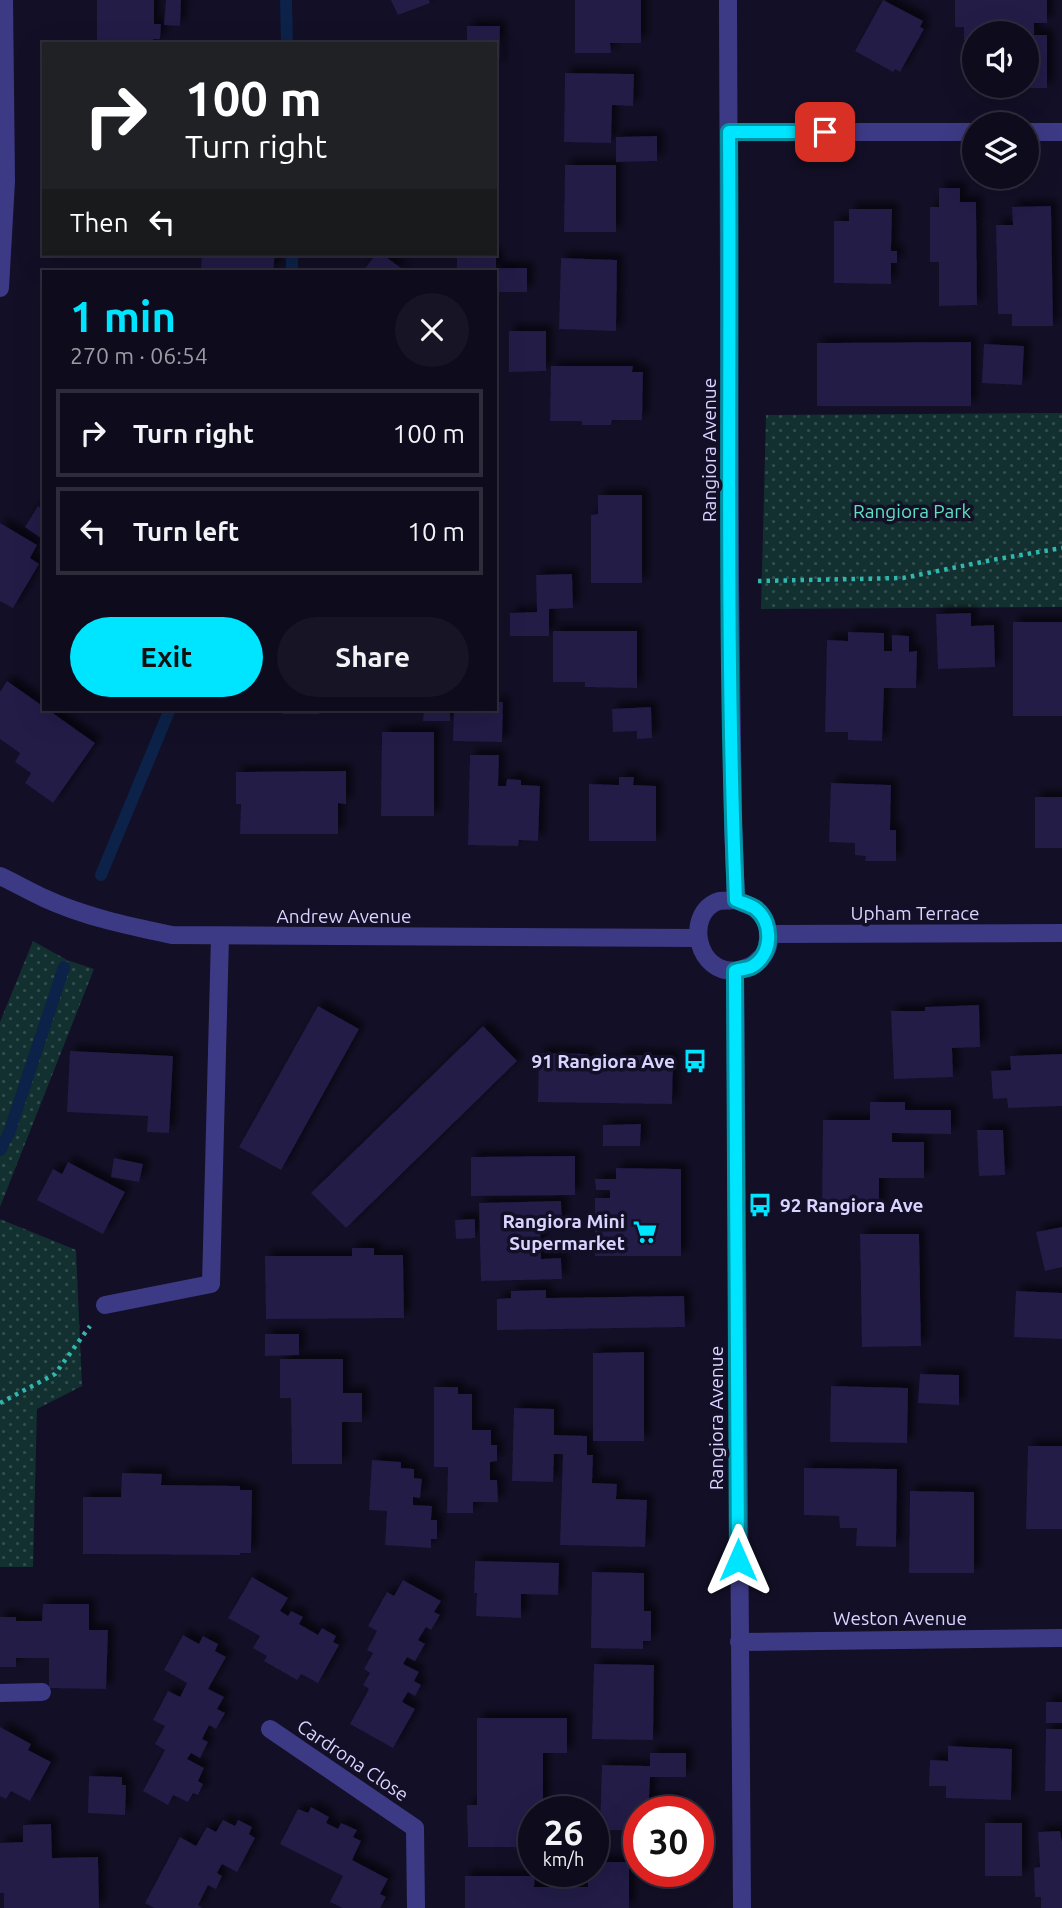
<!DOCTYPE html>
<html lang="en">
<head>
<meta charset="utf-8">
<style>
  body { margin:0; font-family:Ubuntu,sans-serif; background:#171425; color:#f1f3f6; height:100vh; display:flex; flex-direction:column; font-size:26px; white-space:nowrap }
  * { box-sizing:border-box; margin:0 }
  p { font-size:23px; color:#9b9ba3 }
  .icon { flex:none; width:38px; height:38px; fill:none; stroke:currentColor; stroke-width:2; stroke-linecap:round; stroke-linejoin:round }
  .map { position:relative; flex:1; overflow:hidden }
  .details { position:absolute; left:42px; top:270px; width:455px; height:441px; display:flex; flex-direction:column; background:#0e0b1c; border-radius:0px; box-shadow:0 7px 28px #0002,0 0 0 2px #2e2b3b }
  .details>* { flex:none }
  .banner { position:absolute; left:42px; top:42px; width:455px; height:214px; border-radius:0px; box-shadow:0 7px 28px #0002,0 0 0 2px #2e2b3b; background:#202124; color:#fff; overflow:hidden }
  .buttons { position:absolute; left:962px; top:21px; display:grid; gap:14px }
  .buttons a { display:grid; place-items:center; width:77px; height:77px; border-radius:50%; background:#0e0b1c; box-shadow:0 7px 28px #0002,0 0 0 2px #2e2b3b; font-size:35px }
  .speed { position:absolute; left:518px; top:1796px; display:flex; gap:14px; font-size:35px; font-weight:700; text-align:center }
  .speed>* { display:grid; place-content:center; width:91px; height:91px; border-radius:50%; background:#0e0b1c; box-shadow:0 7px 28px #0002,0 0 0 2px #2e2b3b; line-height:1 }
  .speed small { font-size:18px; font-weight:400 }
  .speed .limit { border:10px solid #d22; background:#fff; color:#111 }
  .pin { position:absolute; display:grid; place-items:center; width:60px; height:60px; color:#fff; margin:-30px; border-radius:14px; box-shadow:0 4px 10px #0006 }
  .me { position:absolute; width:77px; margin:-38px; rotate:0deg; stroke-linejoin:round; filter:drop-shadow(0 0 5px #0008) }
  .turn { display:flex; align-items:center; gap:24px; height:147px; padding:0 28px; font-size:32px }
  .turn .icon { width:91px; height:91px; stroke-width:2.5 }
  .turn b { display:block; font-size:49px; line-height:60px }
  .then { display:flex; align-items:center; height:66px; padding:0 28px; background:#0003; gap:14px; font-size:26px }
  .round { display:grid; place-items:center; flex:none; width:74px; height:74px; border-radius:37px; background:#171425 }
  .overview { display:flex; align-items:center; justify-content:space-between; height:119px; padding:0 28px }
  h1 { font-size:42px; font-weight:600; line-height:52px; color:#00e5ff }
  .action { display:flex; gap:14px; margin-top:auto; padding:14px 28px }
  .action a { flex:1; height:80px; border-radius:42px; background:#00e5ff; color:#111; font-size:28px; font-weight:600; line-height:80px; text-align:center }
  .action a+a { background:#171425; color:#f1f3f6 }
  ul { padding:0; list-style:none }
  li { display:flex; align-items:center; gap:21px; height:88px; margin:0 14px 10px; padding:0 14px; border:4px solid #2e2b3b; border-radius:0px }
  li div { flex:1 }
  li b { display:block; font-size:26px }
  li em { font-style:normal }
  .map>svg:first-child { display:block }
  .green { fill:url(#green-dots) }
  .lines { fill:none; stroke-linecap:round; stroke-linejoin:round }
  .stream { stroke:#0c2248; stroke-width:12 }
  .building { fill:#241b47; filter:url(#shadow) }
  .path { stroke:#2fb8b0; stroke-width:4.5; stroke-dasharray:3.5 5; stroke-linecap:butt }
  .lane { stroke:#3d3a85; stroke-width:18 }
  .street { stroke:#3d3a85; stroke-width:18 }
  .route-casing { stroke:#0095a6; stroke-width:18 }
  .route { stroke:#00e5ff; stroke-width:12 }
  .labels { text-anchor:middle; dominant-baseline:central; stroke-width:7; stroke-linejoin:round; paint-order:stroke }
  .street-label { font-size:19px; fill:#d9d4ff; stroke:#130f26 }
  .park-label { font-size:19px; fill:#5fe0c0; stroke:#130f26 }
  .poi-label { font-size:19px; font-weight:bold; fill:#d9d4ff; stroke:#130f26; text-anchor:end }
</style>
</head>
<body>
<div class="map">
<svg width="1062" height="1908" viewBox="0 0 1062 1908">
  <defs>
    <pattern id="green-dots" width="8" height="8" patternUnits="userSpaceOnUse" patternTransform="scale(1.75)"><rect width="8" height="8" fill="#12302f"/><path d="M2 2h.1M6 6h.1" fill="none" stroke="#344d4e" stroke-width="1.8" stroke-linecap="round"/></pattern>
    <filter id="shadow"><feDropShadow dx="6" dy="-6" stdDeviation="3.5" flood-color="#0009"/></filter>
  </defs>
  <rect width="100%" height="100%" fill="#130f26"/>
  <path class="green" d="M1062,413V607L761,609L766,415Z
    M33,941L67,960L94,969L0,1207V1022Z
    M0,1219L76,1250L82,1386L37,1409L33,1567H0Z"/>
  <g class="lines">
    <path class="stream" d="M286,0L287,44
      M292,254V271
      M101,875L170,709
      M0,1150L9,1133L64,967"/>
  </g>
  <path class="building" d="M97,0H154V24H161L160,39H153V44H97Z
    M166,0H181L180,26L164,25Z
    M391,0H429L430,3L398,15Z
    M575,0H641V43H610L611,53H575Z
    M883,0L923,21L920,27L924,29L900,72L895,69L893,72L855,51Z
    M955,0H1047V23H1034V35H1047V88H1027V33H975V40H964V27H955Z
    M467,26H500L499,67H495V44H467Z
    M565,73L634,74L633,106L612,105L611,143L564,142Z
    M657,136V161L616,162V137Z
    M565,165H616V232H564Z
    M939,188H960V202H976L977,305L939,306V262H930V207H939Z
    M1051,206L1053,326H1012V314H998L996,225H1013L1012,207Z
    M849,209H892L891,251H897V263H891V284L834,283V221H849Z
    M202,254H275L273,271L201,270Z
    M376,254H382L405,271H363Z
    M457,254H496V268H527V292H495V271H457Z
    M561,258L617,260L616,331L559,329Z
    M509,331H546V371L509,372Z
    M971,342V406H817V343Z
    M984,344L1024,346L1022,385L982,383Z
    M551,366H633L632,372H643L642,420H612L611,425H582V421H550Z
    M598,495H642V583H591V515L598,514Z
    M38,506L44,510V540L25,527Z
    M0,523L37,545L30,558L39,564L13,608L0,601Z
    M572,574L573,608L549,609V636H510V613L537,612L536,575Z
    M971,613V626L994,625L995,667L938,669L936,614Z
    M1013,622H1062V716H1013Z
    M553,631H637V688L585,687V682H553Z
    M848,632L884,633V651H892V635L909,636V652L917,651L916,688H884L882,741L848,740V732H825L827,640L848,641Z
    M7,681L44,707V709H47L95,743L53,803L25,783L31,773L15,762L20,753L0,739V692Z
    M495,702H503L502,742L453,741L454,709H495Z
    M651,707L652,738L637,739V731L613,732L612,709Z
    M281,709H319V714H282Z
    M424,709H450V721H423Z
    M382,732H434V816H381Z
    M470,755H499L498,786H506L507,779L521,780V785L540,786L538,841L519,840L518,846L468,845Z
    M346,771V804L338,803V834H240L241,804H236V772Z
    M619,777H634L633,785L656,786V841H589V784L619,785Z
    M831,783L891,785L890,830H896V861H865L866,856L855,855V843L829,842Z
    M1035,797H1062V848H1035Z
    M979,1005L980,1047L952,1048L953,1077L894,1079L891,1011H925V1007Z
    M318,1006L359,1029L281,1170L239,1147Z
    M483,1026L517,1061L346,1228L311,1193Z
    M70,1051L173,1056L169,1133L147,1132L148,1116L67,1112Z
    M539,1053L588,1054V1062H619V1055L673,1056L672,1104L538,1102Z
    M1062,1054V1106L1008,1108L1007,1098L993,1099L991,1071L1011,1070L1010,1056Z
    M870,1102H905V1110H951V1134L892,1133V1142H924V1178H879V1207H822L823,1120H870Z
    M641,1124L640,1146H603V1125Z
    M977,1130H1003L1005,1175L979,1176Z
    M575,1156V1195L471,1196V1157Z
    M114,1158L143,1164L139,1182L111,1177Z
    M68,1162L125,1192L103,1234L37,1200L53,1169L62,1174Z
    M616,1168L681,1169V1256H595V1198H610V1190H596L595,1179H616Z
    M561,1201L562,1223L540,1224L541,1259L561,1258L562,1279L481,1281L479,1203Z
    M475,1219V1238L456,1239L455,1220Z
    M1062,1227V1267L1045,1271L1036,1232Z
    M860,1234H919L921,1346L862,1347Z
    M352,1248H374V1255H403L404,1318L266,1319L265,1256H352Z
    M546,1290V1298L684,1296L685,1327L497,1330V1299L511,1298V1291Z
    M1016,1291L1062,1293V1339L1014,1337Z
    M265,1334H299V1355L265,1356Z
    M644,1352V1441H593V1353Z
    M280,1359H343V1393H362V1422H342V1464H292L291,1398H280Z
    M920,1374L959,1375V1405L918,1403Z
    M831,1386L908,1388L907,1443L830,1442Z
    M434,1387H458V1394H472V1430H491V1445H497V1461L490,1462V1480H497L498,1502H473V1513H447L448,1467H434Z
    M514,1408L554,1409V1435L587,1436V1455H593L592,1483L617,1484L616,1499L647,1500L645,1547L560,1545L563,1454H554L553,1482L512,1481Z
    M1028,1446H1062V1529H1026Z
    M372,1460L401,1462V1468L414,1469V1478L422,1479L420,1498L413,1497V1505L432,1506L431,1520H437V1539H431V1548L385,1545L387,1511L369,1510Z
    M804,1468L897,1469L896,1547L856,1546L857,1528H840L839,1516L804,1515Z
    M122,1473L162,1474L161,1485L240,1486V1490H252L251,1553H240V1555L83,1554V1497H121Z
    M910,1491L974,1492V1573H909Z
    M475,1561L559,1563L558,1595L521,1594V1618L476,1616L477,1593H474Z
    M592,1572L644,1573V1611H651V1641H643V1649L591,1648Z
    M252,1577L288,1598L280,1611L288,1616L291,1611L303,1617L299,1624L318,1635L322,1628L336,1636L333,1642L339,1645L318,1683L301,1674L297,1680L264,1661L267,1656L253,1648L260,1636L228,1618Z
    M403,1580L441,1601L434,1612L440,1615L431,1630L426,1627L418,1640L425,1644L415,1661L407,1657L403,1664L419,1672L414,1681L421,1685L415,1696L408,1692L402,1702L415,1709L393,1748L350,1724L369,1689L363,1685L370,1673L364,1669L373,1653L367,1650L377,1631L368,1626L387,1592L394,1596Z
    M43,1604H89V1630H108L106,1689L49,1688V1658H16V1667H0V1617H16V1621H42Z
    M183,1635L199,1644L203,1636L218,1644L215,1651L226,1657L208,1689L224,1697L217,1709L225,1713L216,1729L209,1725L202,1739L208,1742L200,1758L191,1753L187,1759L204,1768L198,1781L203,1784L198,1795L193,1793L188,1802L173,1795L168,1805L143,1791L165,1750L155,1744L165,1726L153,1720L168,1691L180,1697L187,1683L164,1670Z
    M594,1664L654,1665L653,1740L592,1739Z
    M1046,1702H1062V1723H1046Z
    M477,1718H567V1753H543V1811H534V1820H529V1847H468L467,1805H477Z
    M0,1727L31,1744L28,1750L51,1762L30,1801L11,1791L6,1799L0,1796Z
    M1046,1729H1062V1791H1045Z
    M948,1746L1012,1749L1011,1800L946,1798V1786H929L930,1760L948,1761Z
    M650,1753H686V1777H650L649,1799L677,1800L676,1811H639V1830H600L602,1765L650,1766Z
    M89,1776L122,1777V1785H126L125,1815L88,1813Z
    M311,1807L329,1817L326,1823L338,1829L341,1823L357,1830L353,1837L361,1841L352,1860L388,1879L380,1894L386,1897L380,1908H343L330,1902L343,1876L280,1844L298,1809L308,1813Z
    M223,1820L235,1826L238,1820L252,1827L249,1834L255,1838L237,1872L222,1864L217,1873L222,1876L216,1889L208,1885L198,1905L202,1908H154L145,1903L180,1837L196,1846L207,1827L216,1832Z
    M985,1823H1022V1876H985Z
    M51,1824L52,1858L98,1857L99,1908H4V1893H0V1843L23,1842V1825Z
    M1060,1831L1062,1842V1908H1041V1897H1035L1034,1868L1040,1867L1038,1832Z
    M593,1862H629V1908H465V1876H535L534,1887H588V1871H593Z"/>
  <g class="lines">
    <path class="path" d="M758,581L903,578L992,560L1062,548
      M0,1403L55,1374L90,1326"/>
    <path class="lane" d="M105,1305L211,1284L220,936"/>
    <path class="street" d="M728,0L730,581L733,824L736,900
      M729,132H975
      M1027,132H1062
      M0,288L6,181L4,0
      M0,876C15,883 29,891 44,898C85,917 129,926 172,935L698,938
      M736,900C742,903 750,905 756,909C768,918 773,940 765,953C763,956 760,958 757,961C752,967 746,968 738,970C697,977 683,913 719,901C724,900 731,901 736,900Z
      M768,934L1062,933
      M735,971L742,1908
      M739,1642L1062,1638
      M0,1693L42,1692
      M270,1729L415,1828L416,1908"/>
  </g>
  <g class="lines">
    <g class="route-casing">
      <path id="route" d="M738,1560L735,971C740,969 747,969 751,967C772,956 774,924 756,909C751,905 742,903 736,900C725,644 731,388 729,132H825"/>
    </g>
    <use href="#route" class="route"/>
  </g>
  <defs>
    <g id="bus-bare" transform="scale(1.89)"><path d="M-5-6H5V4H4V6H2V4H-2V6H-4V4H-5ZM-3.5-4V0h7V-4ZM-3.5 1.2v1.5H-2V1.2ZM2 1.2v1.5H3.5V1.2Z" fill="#00e5ff" stroke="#130f26" stroke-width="2.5" paint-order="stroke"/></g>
    <g id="supermarket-bare" transform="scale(1.89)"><path d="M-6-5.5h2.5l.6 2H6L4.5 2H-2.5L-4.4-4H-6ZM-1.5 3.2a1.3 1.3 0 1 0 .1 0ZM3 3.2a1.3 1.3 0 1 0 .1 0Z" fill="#00e5ff" stroke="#130f26" stroke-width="2.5" paint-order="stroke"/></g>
  </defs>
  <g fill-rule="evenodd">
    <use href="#bus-bare" x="695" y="1061"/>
    <use href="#bus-bare" x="760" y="1205"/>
    <use href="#supermarket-bare" x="645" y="1232"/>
  </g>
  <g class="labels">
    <g class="street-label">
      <text transform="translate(709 450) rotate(-90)">Rangiora Avenue</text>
      <text x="915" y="913">Upham Terrace</text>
      <text x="344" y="916">Andrew Avenue</text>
      <text transform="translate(716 1418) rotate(-90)">Rangiora Avenue</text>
      <text x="900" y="1618">Weston Avenue</text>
      <text transform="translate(353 1760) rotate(34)">Cardrona Close</text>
    </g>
    <g class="park-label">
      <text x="912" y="511">Rangiora Park</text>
    </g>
    <g class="poi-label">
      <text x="675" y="1061">91 Rangiora Ave</text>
      <text x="780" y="1205" text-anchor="start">92 Rangiora Ave</text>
      <text x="625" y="1221">Rangiora Mini<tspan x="625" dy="22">Supermarket</tspan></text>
    </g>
  </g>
</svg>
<div class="buttons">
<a><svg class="icon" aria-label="sound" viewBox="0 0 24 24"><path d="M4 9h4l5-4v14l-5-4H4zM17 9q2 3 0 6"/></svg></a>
<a><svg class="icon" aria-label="layers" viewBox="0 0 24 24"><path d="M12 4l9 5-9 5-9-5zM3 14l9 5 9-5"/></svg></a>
</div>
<div class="speed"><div>26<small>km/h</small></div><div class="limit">30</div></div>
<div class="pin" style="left:825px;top:132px;background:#d93025"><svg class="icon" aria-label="arrive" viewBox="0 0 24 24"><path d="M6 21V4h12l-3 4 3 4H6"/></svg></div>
<svg class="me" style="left:738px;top:1560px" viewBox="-20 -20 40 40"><path d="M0-17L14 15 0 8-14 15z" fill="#00e5ff" stroke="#fff" stroke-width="4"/></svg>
<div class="banner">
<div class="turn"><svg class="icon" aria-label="right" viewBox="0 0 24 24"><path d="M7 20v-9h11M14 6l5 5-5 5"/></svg><div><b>100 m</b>Turn right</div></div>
<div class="then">Then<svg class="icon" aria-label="left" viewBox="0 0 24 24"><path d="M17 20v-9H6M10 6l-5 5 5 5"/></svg></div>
</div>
<section class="details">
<div class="overview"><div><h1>1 min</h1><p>270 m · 06:54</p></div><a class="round"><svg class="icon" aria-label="close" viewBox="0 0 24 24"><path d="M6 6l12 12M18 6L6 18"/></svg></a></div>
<ul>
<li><svg class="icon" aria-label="right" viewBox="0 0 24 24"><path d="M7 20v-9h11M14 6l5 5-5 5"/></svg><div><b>Turn right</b></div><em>100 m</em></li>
<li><svg class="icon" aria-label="left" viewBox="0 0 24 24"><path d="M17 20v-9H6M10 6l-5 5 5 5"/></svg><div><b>Turn left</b></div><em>10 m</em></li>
</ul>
<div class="action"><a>Exit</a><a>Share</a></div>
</section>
</div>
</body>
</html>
